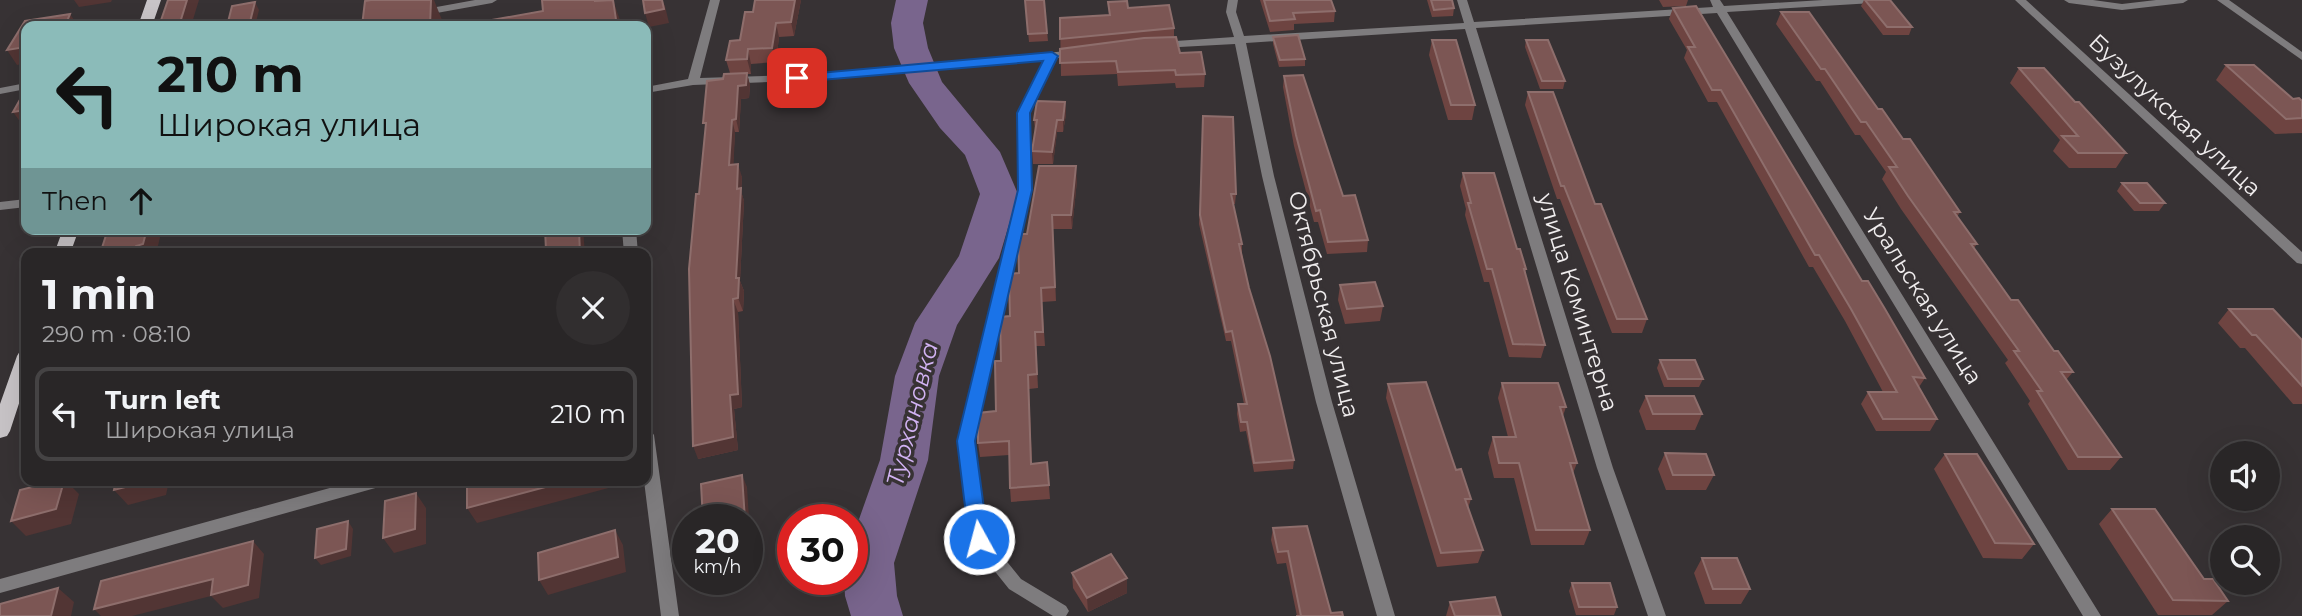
<!DOCTYPE html>
<html lang="en">
<head>
<meta charset="utf-8">
<style>
  body { margin:0; font-family:Montserrat,sans-serif; background:#312e2f; color:#f1f3f6; height:100vh; display:flex; flex-direction:column; font-size:26px; white-space:nowrap }
  * { box-sizing:border-box; margin:0 }
  p { font-size:23px; color:#a5a5a7 }
  .icon { flex:none; width:38px; height:38px; fill:none; stroke:currentColor; stroke-width:2; stroke-linecap:round; stroke-linejoin:round }
  .map { position:relative; flex:1; overflow:hidden }
  .sheet { position:absolute; left:21px; top:248px; width:630px; height:238px; display:flex; flex-direction:column; background:#292627; border-radius:14px; box-shadow:0 7px 28px #0002,0 0 0 2px #454344 }
  .sheet>* { flex:none }
  .hud { position:absolute; left:21px; top:21px; width:630px; height:214px; border-radius:14px; box-shadow:0 7px 28px #0002,0 0 0 2px #454344; background:#8bbbb9; color:#111; overflow:hidden }
  .buttons { position:absolute; left:2210px; top:441px; display:grid; gap:14px }
  .buttons a { display:grid; place-items:center; width:70px; height:70px; border-radius:50%; background:#292627; box-shadow:0 7px 28px #0002,0 0 0 2px #454344; font-size:35px }
  .speed { position:absolute; left:672px; top:504px; display:flex; gap:14px; font-size:35px; font-weight:700; text-align:center }
  .speed>* { display:grid; place-content:center; width:91px; height:91px; border-radius:50%; background:#292627; box-shadow:0 7px 28px #0002,0 0 0 2px #454344; line-height:1 }
  .speed small { font-size:18px; font-weight:400 }
  .speed .limit { border:10px solid #d22; background:#fff; color:#111 }
  .pin { position:absolute; display:grid; place-items:center; width:60px; height:60px; color:#fff; margin:-30px; border-radius:14px; box-shadow:0 4px 10px #0006 }
  .me { position:absolute; width:77px; margin:-38px; rotate:353deg; stroke-linejoin:round; filter:drop-shadow(0 0 5px #0008) }
  .turn { display:flex; align-items:center; gap:24px; height:147px; padding:0 21px; font-size:32px }
  .turn .icon { width:91px; height:91px; stroke-width:2.5 }
  .turn b { display:block; font-size:49px; line-height:60px }
  .then { display:flex; align-items:center; height:66px; padding:0 21px; background:#0003; gap:14px; font-size:26px }
  .round { display:grid; place-items:center; flex:none; width:74px; height:74px; border-radius:37px; background:#312e2f }
  .head { display:flex; align-items:center; justify-content:space-between; height:119px; padding:0 21px }
  h1 { font-size:42px; font-weight:700; line-height:52px }
  ul { padding:0; list-style:none }
  li { display:flex; align-items:center; gap:21px; height:94px; margin:0 14px 10px; padding:0 7px; border:4px solid #454344; border-radius:14px }
  li div { flex:1 }
  li b { display:block; font-size:26px }
  li em { font-style:normal }
  .map>svg:first-child { display:block }
  .lines { fill:none; stroke-linecap:round; stroke-linejoin:round }
  .river { fill:#79658d; fill-rule:evenodd }
  .street { fill:#7e7c7e; fill-rule:evenodd }
  .primary { fill:#c8c4c7; fill-rule:evenodd }
  .wall { fill:#6e4441 }
  .shaded-wall { fill:#523534 }
  .building { fill:#7c5654; stroke:#8e6e6c; stroke-width:2 }
  .route { fill:#1a73e8; stroke:#114b97; stroke-width:2 }
  .labels { text-anchor:middle; dominant-baseline:central; stroke-width:7; stroke-linejoin:round; paint-order:stroke }
  .street-label { font-size:23px; fill:#f0edee; stroke:#373234 }
  .water-label { font-size:24px; font-style:italic; fill:#d2b3f3; stroke:#373234 }
</style>
</head>
<body>
<div class="map">
<svg width="2302" height="616" viewBox="0 0 2302 616">
  <rect width="100%" height="100%" fill="#373234"/>
  <g class="lines">
    <path class="river" d="M896,0H928L923,23L928,48L942,82L1000,152L1018,194L999,258L957,325L939,376L928,460L894,563L897,596L903,616H851L845,596L844,579H852V539L880,460L895,376L915,323L959,256L980,194L965,155L940,128L909,83L894,48L891,23Z"/>
    <path class="street" d="M475,0H497L492,3L420,16L415,13L420,10Z
      M710,0H720L700,78L797,75L1079,50L1085,53L1079,56L1056,58L1029,113L1031,190L974,441L987,537L1021,579L1066,606L1069,611L1066,616H1053L1009,589L973,544L958,441L1019,190L1017,113L1045,59L797,81L693,85L646,93V87L688,79Z
      M1228,0H1238L1236,12L1244,36L1464,23L1457,0H1467L1474,22L1713,7L1710,0H1720L1724,6L1823,0H1878L1873,3L1727,12L2101,616H2083L1717,13L1476,28L1613,468L1666,616H1648L1597,468L1465,29L1246,43L1274,176L1332,402L1395,616H1377L1316,402L1262,176L1235,44L1161,48L1156,45L1161,42L1234,37L1226,12Z
      M2015,0H2026L2302,252V264L2297,263Z
      M2064,0H2093L2122,4L2156,0H2188L2183,3L2122,10L2069,3Z
      M2217,0H2229L2302,52V60Z
      M379,17L383,18V22L361,26H338L343,23Z
      M26,83V89L0,94V88Z
      M26,199V207L0,210V202Z
      M622,229H636L638,254H624Z
      M646,429L651,431L654,435L679,616H661L644,481Z
      M355,481H387L385,485L379,487L0,593V579Z"/>
    <path class="primary" d="M147,0H161L152,26H138Z
      M63,229H79L70,254H54Z
      M26,350V382L10,431L7,436L0,438V404L17,356L20,351Z"/>
  </g>
  <path class="wall" d="M801,0L794,36L779,37L776,62L751,64V74H747L750,85L749,98L741,99L739,132H735L733,164L742,177L741,191L744,201L740,281L744,291L743,311L738,312L742,407L734,409L738,450L698,459L699,194L723,79L730,73L726,60L740,40Z
    M1025,0H1044L1048,41L1029,42Z
    M1260,0H1331L1335,11L1334,22L1294,24V30L1270,32Z
    M1427,0H1452L1454,8L1453,16L1432,17Z
    M1659,0H1688L1686,6L1663,7Z
    M1864,0H1890L1912,27L1909,35H1883L1861,6Z
    M1108,2L1128,8L1174,28V37L1180,53L1205,74L1204,87L1176,88L1175,83L1118,86L1117,74L1061,76L1060,18L1109,15Z
    M1673,8L1862,281L1925,378L1919,387L1937,419L1930,431H1876L1861,404L1868,392H1883L1845,321L1813,267H1809L1717,102H1708L1684,58L1687,50L1669,19Z
    M1781,12L1878,109L1903,139L1960,212L1957,217L1977,244L1974,248L2011,300L2073,372L2066,380L2121,457L2110,470H2068L2028,404L2030,401L2005,363L2008,360L1901,209L1882,179L1886,172L1860,135H1855L1820,81H1816L1776,24Z
    M1273,37L1305,59V66L1279,67L1273,44Z
    M1432,40L1475,105L1472,120H1448L1429,55Z
    M1526,40L1565,81L1563,89H1540L1525,47Z
    M2226,65L2293,99L2302,101V133L2275,134L2216,80Z
    M2019,68L2075,102L2126,153L2116,168H2069L2053,151L2060,140L2010,83Z
    M1284,76L1343,196L1368,240L1367,252L1327,254L1318,222H1314L1294,146L1283,87Z
    M1528,92L1595,204L1647,319L1642,333H1612L1560,199H1557L1525,105Z
    M1065,102L1066,114L1063,132H1057L1053,164H1033L1032,151L1035,131L1034,120Z
    M1203,116L1236,194L1235,204H1233L1242,244V254L1249,288L1294,460L1293,469L1254,472L1246,431L1240,432L1237,414L1238,404H1244L1231,341H1226L1199,224Z
    M1463,173L1517,249L1526,269L1525,274L1545,345L1541,358L1509,357L1489,282H1484L1465,215L1466,209L1460,186Z
    M1077,180L1072,229H1053L1056,301L1042,302L1045,346H1036L1038,388L1029,389L1032,464L1047,462L1050,499L1011,502L1010,488L1009,455L980,457L978,443L996,411L1001,361L1027,234Z
    M2122,183L2165,203L2159,211H2134L2117,191Z
    M1340,285L1383,306L1380,321L1345,324L1338,300Z
    M2229,309L2302,340V404H2293L2245,348H2240L2218,323Z
    M1660,360L1703,379L1699,387H1664L1657,368Z
    M1502,383L1566,407L1563,416L1577,463L1573,473L1590,530L1584,545H1531L1514,478H1494L1488,453L1493,437H1508L1498,398Z
    M1388,384L1456,470L1471,499L1468,508L1483,550L1478,563L1437,567L1386,398Z
    M1646,396L1702,414L1695,430H1646L1639,411Z
    M1665,453L1714,475L1706,490H1666L1658,469Z
    M1945,454L2034,544L2022,559L1983,558L1934,469Z
    M2112,509L2204,579L2228,601L2212,615H2158L2099,524Z
    M1273,528L1331,613L1297,616L1286,563L1277,564L1271,540Z
    M1702,558L1750,589L1741,604H1705L1694,573Z
    M1072,573L1127,593L1088,612L1073,588Z
    M1572,583L1617,607L1614,615H1576L1569,591Z
    M1450,602L1501,616H1446Z"/>
  <path class="shaded-wall" d="M74,0H112L111,2L79,7Z
    M187,0H199L191,26H179Z
    M431,0H434L442,20V26H430Z
    M613,0L621,23L622,26H617Z
    M662,0L665,6L669,23L649,27L645,13Z
    M795,0H801L794,36L791,22Z
    M255,2L259,10L255,26H249Z
    M70,14L78,26H65Z
    M776,23L779,37L776,62L772,48Z
    M26,47V63L17,65L7,50Z
    M748,49L751,64V74L747,59Z
    M747,73L750,85L749,98L741,99L739,132L736,119L738,86Z
    M1065,102L1066,114L1063,132V120Z
    M26,110V126L24,127L13,112Z
    M732,120L735,132L733,178L729,165Z
    M1057,120V132L1053,164L1052,152Z
    M738,164L742,177L741,191L744,201L740,281L744,291L743,311L738,298L736,278Z
    M1076,166L1077,180L1072,229L1071,215Z
    M147,229H162L156,254H134L136,246Z
    M579,229H583L585,254H580Z
    M733,299L738,312L742,407L734,409L738,450L698,459L693,446L730,395Z
    M1028,375L1029,389L1032,478L1031,464Z
    M742,475L747,487L751,550H747V520H745Z
    M64,481H66L79,494L71,524L26,536L11,521Z
    M149,481H169L166,495L128,505L114,490Z
    M568,481H616V486L477,523L467,508Z
    M416,493L426,508V544L394,553L383,538Z
    M348,521L353,529L351,556L321,565L315,558Z
    M615,530L623,545L626,572L548,595L539,580Z
    M253,541L264,554L259,598L223,608L211,596L132,616H101L94,609Z
    M1127,578V593L1088,612L1087,598Z
    M58,588L74,602L71,616H51Z"/>
  <path class="building" d="M168,0H187L179,26H159Z
    M371,0H431L430,26H362L365,1Z
    M542,0H595V1L613,0L617,26H458L543,11Z
    M643,0H662L664,9L645,13Z
    M755,0H795L791,22L776,23L772,48L748,49L747,59L726,60L730,41L740,40L745,12H753Z
    M1025,0H1044L1047,33L1028,34Z
    M1264,0H1331L1335,11L1293,13L1295,19L1270,21Z
    M1431,0H1452L1454,8L1434,10Z
    M1865,0H1890L1912,27H1887Z
    M1127,1L1128,8L1169,5L1174,28L1060,39V18L1110,15L1108,2Z
    M255,2L249,26H227L232,6Z
    M1696,6L1862,281H1868L1885,309L1925,378L1913,377L1937,419H1883L1868,392H1897L1851,309L1819,255H1815L1721,90H1712L1688,47H1695L1673,8Z
    M1781,12H1809L1878,109H1882L1903,139H1910L1960,212H1954L1977,244H1971L2011,300H2018L2054,351H2058L2073,372H2061L2121,457H2078L2037,391H2042L2014,351H2019L1908,196L1889,167H1897L1866,122H1861L1825,69H1821Z
    M70,14L65,26H26V47L7,50L25,21Z
    M1298,35L1305,59L1280,60L1273,37Z
    M1176,37L1180,53L1201,52L1205,74L1176,75L1175,70L1118,72L1116,61L1060,63V49L1144,38Z
    M1432,40H1456L1475,105H1451Z
    M1526,40H1548L1565,81H1542Z
    M2226,65H2254L2293,99L2299,98L2302,101V118L2286,119Z
    M2019,68H2044L2075,102H2079L2126,153H2078L2062,136H2078Z
    M747,73L746,85L738,86L736,119L732,120L729,165L738,164L737,189L741,188L736,278H739L738,298L733,299L738,394L730,395L733,437L693,446L689,269L696,194H699L706,123H703L707,81L723,79L724,74Z
    M1303,75L1343,196L1355,195L1368,240L1328,242L1320,210L1316,211L1296,135L1284,76Z
    M26,89V110L13,112Z
    M1528,92H1553L1595,204H1601L1647,319H1617L1564,186H1561Z
    M1037,101L1065,102L1063,120H1057L1052,152L1032,151L1037,120H1034Z
    M1203,116L1233,117L1236,194H1231L1242,244H1239L1249,288L1270,356L1294,460L1254,463L1247,422H1241L1238,404H1247L1232,331L1226,332L1200,215Z
    M1039,166H1076L1071,215H1052L1055,287L1041,288L1043,332H1035L1037,374L1028,375L1031,464L1047,462L1049,485L1010,488L1009,441L978,443V413L996,411L995,361H1001L1000,317L1010,316L1009,278L1010,274L1019,273L1018,237L1019,234H1027Z
    M1463,173H1494L1517,249H1520L1526,269H1524L1545,345L1513,344L1492,269H1487L1468,203H1471Z
    M2122,183H2147L2165,203H2140Z
    M108,229H147L143,244L136,246L134,254H100Z
    M545,229H579L580,254H541V251L546,250Z
    M1375,282L1383,306L1347,309L1340,285Z
    M2229,309H2273L2302,340V386L2256,335H2252Z
    M1660,360H1695L1703,379H1668Z
    M1426,382L1456,470L1461,469L1471,499H1465L1483,550L1441,553L1388,384Z
    M1502,383H1558L1566,407H1560L1577,463H1570L1590,530H1536L1519,463H1499L1493,437H1516Z
    M1646,396H1694L1702,414H1653Z
    M1665,453L1706,454L1714,475H1673Z
    M1945,454H1977L2034,544L1995,543Z
    M742,475L745,520H703L701,484Z
    M56,481H64L56,509L11,521L20,490Z
    M116,481H149L114,490Z
    M468,481H568L467,508V482Z
    M416,493L415,529L383,538L385,501Z
    M2112,509H2155L2204,579H2213L2228,601L2173,600Z
    M348,521L346,549L315,558L317,529Z
    M1307,526L1331,613L1342,612L1343,616H1296H1301L1288,551L1278,552L1273,528Z
    M615,530L618,557L539,580L538,553Z
    M253,541L248,585L211,595L213,579L94,609L101,581Z
    M1111,554L1127,578L1087,598L1072,573Z
    M1702,558H1737L1750,589H1713Z
    M1572,583H1610L1617,607H1579Z
    M58,588L51,616H0V604Z
    M1495,597L1501,616H1455L1450,602Z"/>
  <path class="route" d="M1052,52L1058,56L1030,113L1032,190L975,441L988,539L985,545L979,547L972,545L969,539L957,441L1018,190L1017,113L1043,61L797,82L790,78L797,75Z"/>
  <g class="labels">
    <g class="street-label">
      <text transform="translate(2175 115) rotate(43)">Бузулукская улица</text>
      <text transform="translate(1923 296) rotate(58)">Уральская улица</text>
      <text transform="translate(1578 302) rotate(73)">улица Коминтерна</text>
      <text transform="translate(1324 304) rotate(76)">Октябрьская улица</text>
    </g>
    <g class="water-label">
      <text transform="translate(912 414) rotate(-76)">Турхановка</text>
    </g>
  </g>
</svg>
<div class="buttons">
<a><svg class="icon" aria-label="sound" viewBox="0 0 24 24"><path d="M4 9h4l5-4v14l-5-4H4zM17 9q2 3 0 6"/></svg></a>
<a><svg class="icon" aria-label="search" viewBox="0 0 24 24"><circle cx="10" cy="10" r="6"/><path d="M15 15l6 6"/></svg></a>
</div>
<div class="speed"><div>20<small>km/h</small></div><div class="limit">30</div></div>
<div class="pin" style="left:797px;top:78px;background:#d93025"><svg class="icon" aria-label="arrive" viewBox="0 0 24 24"><path d="M6 21V4h12l-3 4 3 4H6"/></svg></div>
<svg class="me" style="left:979px;top:539px" viewBox="-20 -20 40 40"><circle r="17" fill="#1a73e8" stroke="#fff" stroke-width="3"/><path d="M0-11L8 9 0 5-8 9z" fill="#fff"/></svg>
<div class="hud">
<div class="turn"><svg class="icon" aria-label="left" viewBox="0 0 24 24"><path d="M17 20v-9H6M10 6l-5 5 5 5"/></svg><div><b>210 m</b>Широкая улица</div></div>
<div class="then">Then<svg class="icon" aria-label="ahead" viewBox="0 0 24 24"><path d="M12 20V5M6 11l6-6 6 6"/></svg></div>
</div>
<section class="sheet">
<div class="head"><div><h1>1 min</h1><p>290 m · 08:10</p></div><a class="round"><svg class="icon" aria-label="close" viewBox="0 0 24 24"><path d="M6 6l12 12M18 6L6 18"/></svg></a></div>
<ul>
<li><svg class="icon" aria-label="left" viewBox="0 0 24 24"><path d="M17 20v-9H6M10 6l-5 5 5 5"/></svg><div><b>Turn left</b><p>Широкая улица</p></div><em>210 m</em></li>
</ul>
</section>
</div>
</body>
</html>
